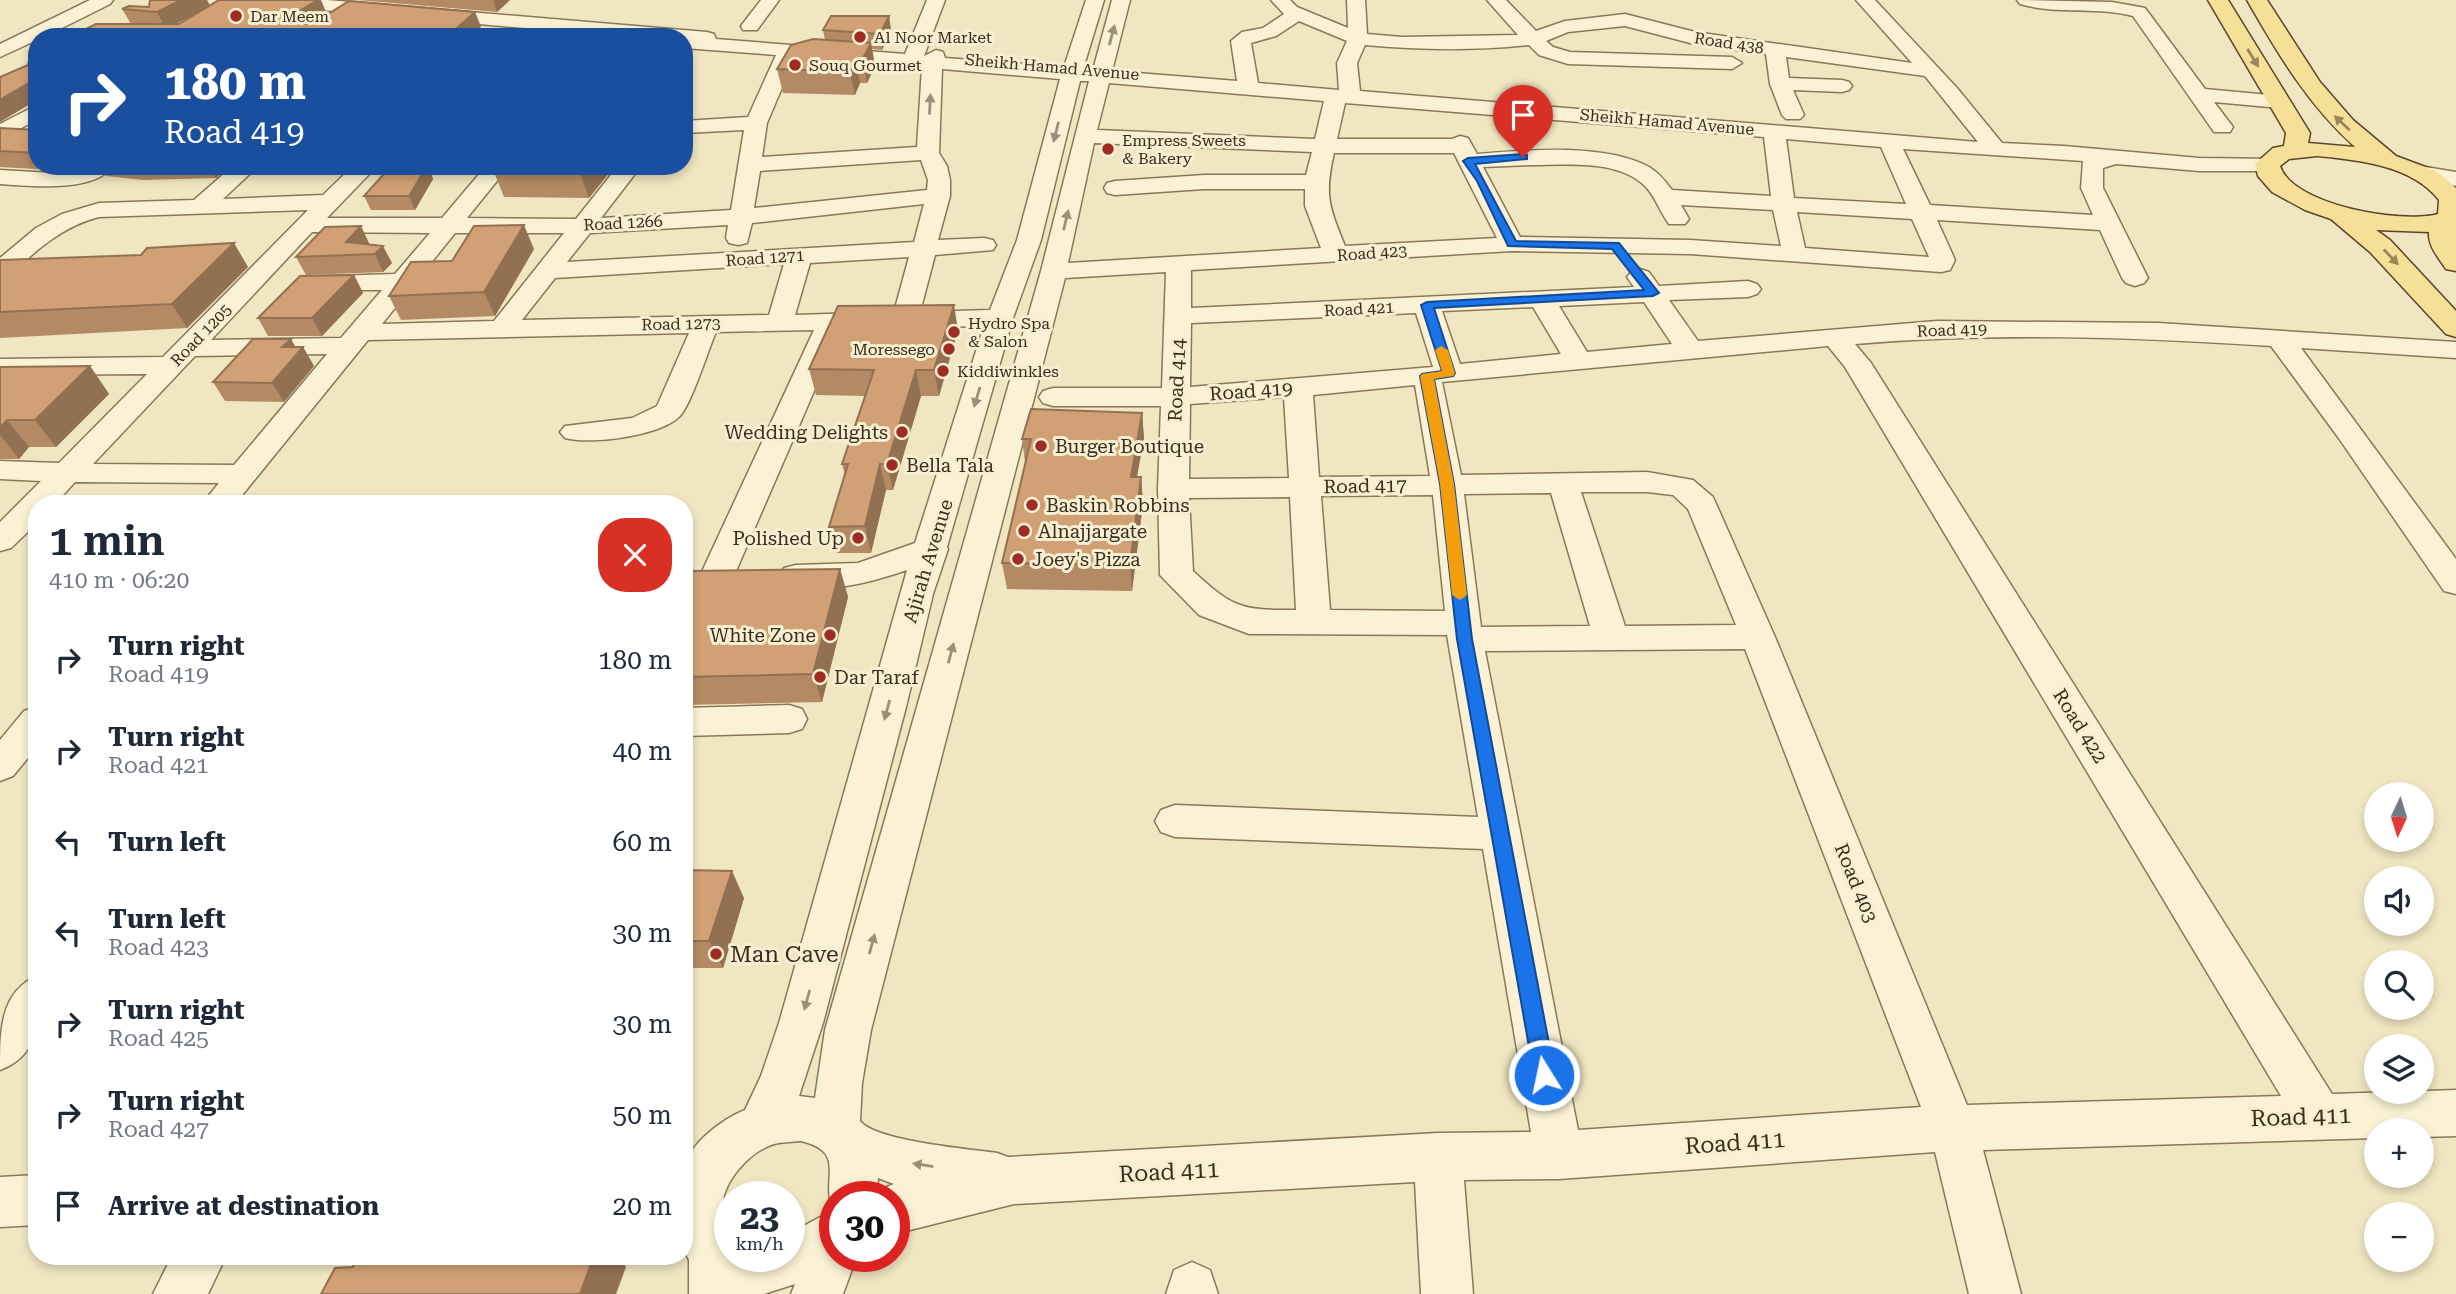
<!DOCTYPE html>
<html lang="en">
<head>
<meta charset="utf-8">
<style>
  body { margin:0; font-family:"Roboto Serif",serif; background:#f2f2f3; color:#1f2937; height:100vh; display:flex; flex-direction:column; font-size:26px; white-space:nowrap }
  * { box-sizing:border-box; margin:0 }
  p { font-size:23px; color:#747a83 }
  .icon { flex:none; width:38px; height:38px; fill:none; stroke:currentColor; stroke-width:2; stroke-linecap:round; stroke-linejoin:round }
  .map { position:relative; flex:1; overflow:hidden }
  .details { position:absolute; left:28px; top:495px; width:665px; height:770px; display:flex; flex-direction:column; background:#fff; border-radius:28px; box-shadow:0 4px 10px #0003 }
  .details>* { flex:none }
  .guide { position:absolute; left:28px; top:28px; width:665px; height:147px; border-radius:28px; box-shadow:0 4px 10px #0003; background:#1a4fa0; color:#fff; overflow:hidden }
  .needle { width:46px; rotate:184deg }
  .buttons { position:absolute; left:2364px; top:782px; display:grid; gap:14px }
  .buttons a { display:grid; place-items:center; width:70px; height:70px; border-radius:50%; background:#fff; box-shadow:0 4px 10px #0003; font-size:35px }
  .speed { position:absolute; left:714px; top:1181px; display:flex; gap:14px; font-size:35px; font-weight:700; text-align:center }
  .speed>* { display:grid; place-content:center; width:91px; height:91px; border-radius:50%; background:#fff; box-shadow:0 4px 10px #0003; line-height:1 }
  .speed small { font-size:18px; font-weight:400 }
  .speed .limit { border:10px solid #d22; background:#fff; color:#111 }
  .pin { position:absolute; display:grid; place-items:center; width:60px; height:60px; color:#fff; margin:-72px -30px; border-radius:50% 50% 50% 0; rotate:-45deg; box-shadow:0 0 7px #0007 }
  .pin .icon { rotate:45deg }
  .me { position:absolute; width:77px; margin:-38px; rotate:350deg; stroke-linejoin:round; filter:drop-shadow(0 0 5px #0008) }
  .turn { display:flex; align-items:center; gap:24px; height:147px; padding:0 21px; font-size:32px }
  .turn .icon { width:91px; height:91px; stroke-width:2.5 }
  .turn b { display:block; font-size:49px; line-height:60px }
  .round { display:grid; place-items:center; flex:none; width:74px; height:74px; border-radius:28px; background:#f2f2f3 }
  .summary { display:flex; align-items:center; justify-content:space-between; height:119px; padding:0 21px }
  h1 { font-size:42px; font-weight:600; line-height:52px }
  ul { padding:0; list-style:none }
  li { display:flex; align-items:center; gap:21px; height:91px; padding:0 21px }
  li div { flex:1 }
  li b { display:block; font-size:26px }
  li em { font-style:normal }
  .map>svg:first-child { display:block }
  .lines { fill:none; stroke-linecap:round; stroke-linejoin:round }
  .minor-casing { stroke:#8b7757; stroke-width:3 }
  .major-casing { stroke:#59442c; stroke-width:3 }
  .minor { fill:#fbf2d5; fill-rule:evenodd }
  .major { fill:#f6df97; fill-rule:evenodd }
  .wall { fill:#b48a65; fill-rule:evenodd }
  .shaded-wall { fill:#927152 }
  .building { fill:#d1a175; stroke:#927152; stroke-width:2 }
  .oneway { fill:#9a9079 }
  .oneway2 { fill:#98865a }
  .route { fill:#1a73e8; stroke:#114b97; stroke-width:2 }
  .slow { fill:#f59e0b }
  .poi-dot { fill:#9e2b24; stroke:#f7efd1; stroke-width:2.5 }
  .labels { text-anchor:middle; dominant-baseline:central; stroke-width:6; stroke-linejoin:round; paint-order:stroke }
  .far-poi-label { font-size:16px; fill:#3a2d1d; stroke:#f7efd1; text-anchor:start }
  .far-street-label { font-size:16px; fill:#3a2d1d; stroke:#f7efd1 }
  .street-label { font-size:19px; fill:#3a2d1d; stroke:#f7efd1 }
  .poi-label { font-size:19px; fill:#3a2d1d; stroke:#f7efd1; text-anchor:start }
  .near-poi-label { font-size:23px; fill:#3a2d1d; stroke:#f7efd1; text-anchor:start }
  .near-street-label { font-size:23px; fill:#3a2d1d; stroke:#f7efd1 }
</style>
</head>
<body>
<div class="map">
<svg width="2456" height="1294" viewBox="0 0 2456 1294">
  <rect width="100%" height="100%" fill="#f0e6c1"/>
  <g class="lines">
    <g class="minor-casing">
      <path id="minor" d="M90,0H113L110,4L44,37H37V40L0,57V44Z
        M255,0H327L707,32L714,34L716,39L905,54L927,0H945L924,56L936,50L943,52L945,58L1064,67L1086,0H1104L1083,69L1093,70L1112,0H1130L1112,71L1237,81L1231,41L1242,32L1263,28L1284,14L1271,0H1290L1297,7L1348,28L1347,0H1365L1367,34L1402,37L1518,35L1487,0H1506L1536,31L1565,21L1625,14L1695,32L1912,63L1856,0H1875L1957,88L2002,143L2064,146L2199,158L2275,159L2278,164L2275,169L2267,171H2199L2116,164L2103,168V188L2148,278L2144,283L2135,286L2126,283L2122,278L2100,230L1937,220L1955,260L1950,270L1941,272L1690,254L1512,251L1191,270V308L1634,287L1627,277L1631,272L1640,269L1649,272L1659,286L1748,281L1757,284L1761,289L1757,294L1748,297L1669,300L1698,341L1937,321L2158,323L2456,342V358L2301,348L2456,559V594L2444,591L2338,437L2271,346C2133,337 1993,332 1855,344L1871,363L2332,1094L2456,1090V1136L2422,1137V1130H2376V1138L1983,1150L2021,1294H1969L1935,1152L1559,1179L1464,1180L1473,1294H1421L1415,1182L1014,1204L894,1234V1197H835V1256H857L843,1294H791L795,1284L764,1294H689V1260L684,1250C684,1227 680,1190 684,1169C689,1143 723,1119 745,1110L761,1076L779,1023L907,570C869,583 824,595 784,584L779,576L784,568L796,565L858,563L915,543L984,326L841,329L733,578L728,586L716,589L704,586L699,578L814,330L716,332C708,350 691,406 679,417C659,436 591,445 565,438L560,432L565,426L632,418L657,406L689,333L368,340L235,504H202L219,483L75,482L55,504H37V523L11,548L0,551V522L41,481L0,479V461L59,463L147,374L0,375V359L163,357L308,210L99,217C63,226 34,251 9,277L0,280V258L36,228L62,214L99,203L194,200L233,166H258L223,199L323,195L353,166H377L327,218H442L486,166H509L467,218L576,219L618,166H641L601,218L731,210L744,130L684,133V121L748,117L776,55L684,48V37H627L264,5ZM1299,21L1347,41L1337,63L1339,90L1258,83L1251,43L1276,36ZM1625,26L1694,44L1766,54L1770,84L1782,115L1786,119H1800L1804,115L1793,90L1842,92L1849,90L1852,86L1849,82L1842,80L1789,78L1786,57L1925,76L1978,142L1360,91L1357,63L1365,45C1419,50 1474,51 1529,45L1539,55L1568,64L1732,69L1742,63L1732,57L1570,52L1553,47L1546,41L1568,32ZM795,57L922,67L917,147L762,157L767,123ZM942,69L1060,79L1017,240L990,310L920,312L935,255L993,250L996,245L993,240L984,238L938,240L950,196V180L947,166L939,153ZM1080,81H1089L1041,271L825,1030L815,1098L799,1096L823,1023L906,707L933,594L948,549L947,547L1013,318L1041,240ZM1109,83L1324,101L1315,139L1097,130ZM1345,103L1764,137L1771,196L1672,190C1666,182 1659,173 1649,167C1603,143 1527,150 1477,154L1468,138L1460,136L1452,139H1337ZM1786,139L1881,147L1906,204L1794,198ZM1094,143L1312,152L1306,175H1204L1115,181L1107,183L1104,188L1107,193L1115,195L1204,189H1305V206L1321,248L1068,263ZM1903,149L2083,161L2081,188L2093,215L1930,205ZM1334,153H1454L1497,238L1345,246C1329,206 1324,196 1334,153ZM921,160L928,180L927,190L754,208L760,171ZM1532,165C1567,165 1619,159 1646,187C1656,198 1660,212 1669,224H1685L1689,219L1681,205L1773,210L1781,246L1690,240L1520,237L1483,167ZM924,204L914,242L567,262L590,233L728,225L726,238L729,243L738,245L747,243L752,223ZM1797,212L1912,219L1929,257L1805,248ZM312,232L430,233L395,274L302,277L298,282L302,287L311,290H382L341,338L211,340ZM455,233H564L494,321L382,324ZM909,257L894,312L795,315L810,263ZM784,264L769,315L522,320L555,278ZM1166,272L1162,388H1053L1043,391L1039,397L1043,403L1053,406H1161L1158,489L1160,575L1199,615L1249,634L1447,635L1478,817L1175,805L1161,810L1155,821L1161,832L1175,837L1483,849L1531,1132L1438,1133L1008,1157L997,1153C969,1149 875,1141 860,1121L862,1083L871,1030L1065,278ZM1644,302L1672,344L1587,352L1559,306ZM1533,307L1561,354L1460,364L1442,311ZM1416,313L1433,367L1190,387L1191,323ZM1828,346L1845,367L2281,1096L1967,1105L1775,637L1713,497L1693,480L1647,472L1461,475L1442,382ZM327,354L234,465L93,464L195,356ZM1415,385L1430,476L1319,477L1313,395ZM1284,397L1289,478L1189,479L1190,404ZM1581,492H1647L1673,495L1688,509L1736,625L1625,626ZM1551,493L1590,626L1481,627L1464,494ZM1433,495L1445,611L1330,610L1321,496ZM1290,497L1296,610C1241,610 1234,609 1193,571L1189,498ZM1745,649L1921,1107L1578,1130L1485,651ZM801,1141C848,1152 820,1179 833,1210L789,1234V1256H730C730,1249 732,1236 729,1229C726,1222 722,1219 722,1209C722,1182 749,1152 774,1144C782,1142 792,1142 801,1141ZM878,1178L894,1184L877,1191Z
        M761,0H779L757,30H743L741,26Z
        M2017,0L2112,2L2145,8L2205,89L2280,96L2287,98L2290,102L2287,106L2280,108L2214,102L2233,127L2230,132H2214L2133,16C2095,6 2057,15 2020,4Z
        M37,105V120L0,139V124Z
        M84,166H113C94,193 29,186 0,184V170L52,173Z
        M2420,166L2456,172V186L2412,178L2409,173L2412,168Z
        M789,705L802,709L807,719L802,729L789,733L684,736V708Z
        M37,707V747L13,776L0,781V740L24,711Z
        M37,976C37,1015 44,1053 0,1070C0,1031 0,992 37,976Z
        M37,1175V1225L0,1227V1177Z
        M172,1256H226L208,1294H153Z
        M1192,1262L1210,1270L1218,1294H1166L1174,1270Z"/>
    </g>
    <g class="major-casing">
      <path id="major" d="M2208,0H2228L2310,133L2308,143L2355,147C2308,105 2278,54 2247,0H2267L2320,82L2353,120L2396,156L2436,171L2456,188V271L2446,269C2438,257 2428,246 2429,232L2376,230L2390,240L2456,311V337L2446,334L2370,252L2331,219L2305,210L2272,192L2258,176L2255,164L2273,148L2284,146L2286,133ZM2317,156C2358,160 2412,165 2439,200L2438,214C2403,224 2293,206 2280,166L2289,159Z"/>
    </g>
    <use href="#minor" class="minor"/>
    <use href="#major" class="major"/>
  </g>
  <path class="wall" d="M207,0L210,6L327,14L311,24L475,12L481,27L131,24L122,9ZM203,10L179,24H176Z
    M358,0H510L497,12Z
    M889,16L891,31L882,50L872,49L875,66L867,83H860L855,95L783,93L777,69L825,40L823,30Z
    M0,128L37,130V166H71L52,170L0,167Z
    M100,166H229L216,178L143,180L106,176Z
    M391,166H428L433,179L415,210H371L364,196Z
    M498,166H613V168L589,198L504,197L494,172Z
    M369,243L368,244L392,263L383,272L306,275L296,257Z
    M534,249L495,316L401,320L389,296L452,261Z
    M0,260L248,267L187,328L0,338Z
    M354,275L363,293L322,336H268L258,318Z
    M958,330L939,396H921L893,490H886L871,553H837L829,527L845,475L842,464L866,396L816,395L809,369Z
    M296,347H303L314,366L284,402L225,401L213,382Z
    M90,366L109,394L56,447H29L19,459H0V367Z
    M1142,413L1144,438L1137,477H1141L1143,503L1132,591L1007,589L1002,563L1025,462L1022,439Z
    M840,569L848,597L822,702L684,705V584Z
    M684,870L744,898L723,968H684Z"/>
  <path class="shaded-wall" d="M181,0H207L210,6L166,29L157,12Z
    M318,0H321L327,14L294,35L286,19Z
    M493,0H510L497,12Z
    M475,12L481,27L470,37H447Z
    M889,16L891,31L882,50L880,34Z
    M871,43L875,66L867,83L862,60Z
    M856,60L860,83L855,95L850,72Z
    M37,78V100L0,122V100Z
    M49,166H71L52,170Z
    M209,166H229L216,178Z
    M427,166H428L433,179L415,210L409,196Z
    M586,166H613V168L589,198L580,173Z
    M524,225L534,249L495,316L484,292Z
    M361,226L369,243L359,255L346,242Z
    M234,243L248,267L187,328L172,304Z
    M383,246L392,263L383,272L375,254Z
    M354,275L363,293L322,336L312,318Z
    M954,305L958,330L939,396L934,370Z
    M291,339L299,353L303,347L314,366L284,402L272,383L282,347Z
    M90,366L109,394L56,447L35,420Z
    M916,370L921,396L893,490L887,464Z
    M1142,413L1144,438L1132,502L1131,477Z
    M7,420L29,447L19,459L0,435V428Z
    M880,464L886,490L871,553L865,526Z
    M1141,477L1143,503L1132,591L1130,565Z
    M840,569L848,597L822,702L813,674Z
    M732,871L744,898L723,968L709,941Z
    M684,1058L688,1064L684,1077Z
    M594,1256H619L626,1267L616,1294H580Z"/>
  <path class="building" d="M150,0H181L157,12L122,9L129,6L149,7Z
    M219,0H318L286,19L288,24H312L349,1L475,12L447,37H70L96,24H179Z
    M831,16H889L880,34L823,30Z
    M813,39L871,43L862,60H856L850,72L777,69L791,45Z
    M37,53V78L0,100V77L28,65L30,56Z
    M0,128L37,130V153L0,151Z
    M391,166H427L409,196H364Z
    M498,166H586L580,173L494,172Z
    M524,225L484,292L389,296L411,262L452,261L474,226Z
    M361,226L346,242L383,246L375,254L296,257L325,227Z
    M234,243L172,304L0,312V260L141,255L147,248Z
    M354,275L312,318H258L300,276Z
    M954,305L934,370H916L887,464H880L865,526L829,527L848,464H842L874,370L809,369L838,306Z
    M253,339H291L282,347H303L272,383L213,382Z
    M90,366L35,420H7L0,428V367Z
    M1031,409L1142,413L1131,477H1141L1130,565L1002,563L1031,439H1022Z
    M840,569L813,674L684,677V584L689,571Z
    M684,870L732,871L709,941H684Z
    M357,1256H594L580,1294H321L335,1268L353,1267Z"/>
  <defs><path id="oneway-solid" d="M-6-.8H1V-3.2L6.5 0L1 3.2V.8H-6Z" transform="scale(1.75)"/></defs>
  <g class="oneway">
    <use href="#oneway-solid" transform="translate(1112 35) rotate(-75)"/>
    <use href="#oneway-solid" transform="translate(930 104) rotate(-87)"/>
    <use href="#oneway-solid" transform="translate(1056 132) rotate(104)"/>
    <use href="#oneway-solid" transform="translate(1066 220) rotate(-77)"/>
    <use href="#oneway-solid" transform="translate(977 397) rotate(107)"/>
    <use href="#oneway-solid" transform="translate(951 653) rotate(-75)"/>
    <use href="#oneway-solid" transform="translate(887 710) rotate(105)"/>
    <use href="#oneway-solid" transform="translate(872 944) rotate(-75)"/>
    <use href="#oneway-solid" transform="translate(807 1000) rotate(105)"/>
    <use href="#oneway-solid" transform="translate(923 1165) rotate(-171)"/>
  </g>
  <g class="oneway2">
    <use href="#oneway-solid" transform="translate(2253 58) rotate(58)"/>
    <use href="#oneway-solid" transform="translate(2342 123) rotate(-137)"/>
    <use href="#oneway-solid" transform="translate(2391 257) rotate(46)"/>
  </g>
  <path class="route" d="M1523,154L1527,155V159L1475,164L1516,241L1619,243L1659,293L1653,296L1434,308L1455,373L1453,376L1434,379L1454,484L1472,639L1555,1075L1551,1082L1544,1085L1537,1082L1534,1075L1457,639L1440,484L1420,376L1422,374L1442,371L1421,305L1427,302L1644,290L1612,249L1508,246L1477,181L1463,161L1468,158Z"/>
  <path class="slow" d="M1441,346L1448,350L1455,373L1453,376L1434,379L1454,484L1467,595L1460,600L1452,595L1440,484L1420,376L1422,374L1442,371L1435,350Z"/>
  <g class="poi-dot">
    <circle cx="236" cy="16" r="7"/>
    <circle cx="860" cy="37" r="7"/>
    <circle cx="795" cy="65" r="7"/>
    <circle cx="1108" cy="149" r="7"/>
    <circle cx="954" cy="332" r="7"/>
    <circle cx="949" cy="349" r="7"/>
    <circle cx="943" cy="371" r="7"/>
    <circle cx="902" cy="432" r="7"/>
    <circle cx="1041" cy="446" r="7"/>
    <circle cx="892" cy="465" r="7"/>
    <circle cx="1032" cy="505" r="7"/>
    <circle cx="1024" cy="531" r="7"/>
    <circle cx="858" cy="538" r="7"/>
    <circle cx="1018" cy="559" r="7"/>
    <circle cx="830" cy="635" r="7"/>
    <circle cx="820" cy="677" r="7"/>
    <circle cx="716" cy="954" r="7"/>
  </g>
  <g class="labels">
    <g class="far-poi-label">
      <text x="250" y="16">Dar Meem</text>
      <text x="874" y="37">Al Noor Market</text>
      <text x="809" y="65">Souq Gourmet</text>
      <text x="1122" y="140">Empress Sweets<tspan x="1122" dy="18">&amp; Bakery</tspan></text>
      <text x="968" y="323">Hydro Spa<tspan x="968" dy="18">&amp; Salon</tspan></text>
      <text x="935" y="349" text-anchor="end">Moressego</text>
      <text x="957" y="371">Kiddiwinkles</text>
    </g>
    <g class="far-street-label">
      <text transform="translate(1729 43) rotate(9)">Road 438</text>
      <text transform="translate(1052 67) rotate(5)">Sheikh Hamad Avenue</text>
      <text transform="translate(1667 122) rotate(5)">Sheikh Hamad Avenue</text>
      <text transform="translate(623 223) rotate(-3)">Road 1266</text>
      <text transform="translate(1372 253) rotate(-4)">Road 423</text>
      <text transform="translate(765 258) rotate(-4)">Road 1271</text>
      <text transform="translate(1359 309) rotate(-3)">Road 421</text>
      <text transform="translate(681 324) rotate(-1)">Road 1273</text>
      <text transform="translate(1952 330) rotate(-2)">Road 419</text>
      <text transform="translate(201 335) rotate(-46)">Road 1205</text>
    </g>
    <g class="street-label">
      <text transform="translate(1177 380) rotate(-87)">Road 414</text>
      <text transform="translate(1251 391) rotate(-4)">Road 419</text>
      <text transform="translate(1365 486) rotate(-1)">Road 417</text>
      <text transform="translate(928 561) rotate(-73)">Ajirah Avenue</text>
      <text transform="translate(2080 726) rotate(58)">Road 422</text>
      <text transform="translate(1856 883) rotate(68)">Road 403</text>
    </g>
    <g class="poi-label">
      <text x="888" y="432" text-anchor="end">Wedding Delights</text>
      <text x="1055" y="446">Burger Boutique</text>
      <text x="906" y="465">Bella Tala</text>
      <text x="1046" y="505">Baskin Robbins</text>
      <text x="1038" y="531">Alnajjargate</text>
      <text x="844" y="538" text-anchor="end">Polished Up</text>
      <text x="1032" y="559">Joey's Pizza</text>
      <text x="816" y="635" text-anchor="end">White Zone</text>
      <text x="834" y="677">Dar Taraf</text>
    </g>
    <g class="near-poi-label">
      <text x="730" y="954">Man Cave</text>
    </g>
    <g class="near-street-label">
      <text transform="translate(2301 1117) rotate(-2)">Road 411</text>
      <text transform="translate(1735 1143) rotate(-4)">Road 411</text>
      <text transform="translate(1169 1172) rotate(-3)">Road 411</text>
    </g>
  </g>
</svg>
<div class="buttons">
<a><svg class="needle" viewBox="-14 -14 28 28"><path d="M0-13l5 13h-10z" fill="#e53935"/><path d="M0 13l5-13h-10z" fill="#747a83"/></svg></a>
<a><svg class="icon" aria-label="sound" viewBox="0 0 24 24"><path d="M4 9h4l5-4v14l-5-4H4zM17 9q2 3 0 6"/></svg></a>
<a><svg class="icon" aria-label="search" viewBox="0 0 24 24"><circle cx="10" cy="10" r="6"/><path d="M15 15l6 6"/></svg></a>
<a><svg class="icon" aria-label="layers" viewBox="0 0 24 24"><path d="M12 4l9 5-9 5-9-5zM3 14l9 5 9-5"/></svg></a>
<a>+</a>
<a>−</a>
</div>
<div class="speed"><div>23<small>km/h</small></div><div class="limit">30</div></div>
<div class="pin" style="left:1523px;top:157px;background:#d93025"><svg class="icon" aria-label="arrive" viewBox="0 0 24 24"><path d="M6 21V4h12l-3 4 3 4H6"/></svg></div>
<svg class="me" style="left:1544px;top:1075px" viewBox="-20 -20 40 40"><circle r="17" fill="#1a73e8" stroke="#fff" stroke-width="3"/><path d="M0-11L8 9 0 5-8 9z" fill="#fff"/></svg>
<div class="guide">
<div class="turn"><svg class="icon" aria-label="right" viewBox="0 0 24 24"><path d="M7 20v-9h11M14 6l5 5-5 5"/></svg><div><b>180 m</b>Road 419</div></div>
</div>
<section class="details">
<div class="summary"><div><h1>1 min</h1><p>410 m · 06:20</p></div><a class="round" style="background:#d93025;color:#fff"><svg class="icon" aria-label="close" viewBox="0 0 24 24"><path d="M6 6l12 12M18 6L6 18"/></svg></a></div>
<ul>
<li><svg class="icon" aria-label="right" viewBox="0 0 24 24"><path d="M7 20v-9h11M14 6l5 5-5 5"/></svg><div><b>Turn right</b><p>Road 419</p></div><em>180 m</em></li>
<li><svg class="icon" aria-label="right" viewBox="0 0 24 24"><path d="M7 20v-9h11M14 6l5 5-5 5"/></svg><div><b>Turn right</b><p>Road 421</p></div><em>40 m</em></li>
<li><svg class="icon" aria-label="left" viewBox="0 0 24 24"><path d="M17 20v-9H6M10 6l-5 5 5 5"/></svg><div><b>Turn left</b></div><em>60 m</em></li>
<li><svg class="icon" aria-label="left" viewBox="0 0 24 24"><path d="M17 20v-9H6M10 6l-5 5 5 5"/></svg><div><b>Turn left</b><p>Road 423</p></div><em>30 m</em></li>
<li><svg class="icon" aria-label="right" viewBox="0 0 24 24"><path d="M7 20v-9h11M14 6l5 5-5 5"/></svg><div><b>Turn right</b><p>Road 425</p></div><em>30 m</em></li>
<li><svg class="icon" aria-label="right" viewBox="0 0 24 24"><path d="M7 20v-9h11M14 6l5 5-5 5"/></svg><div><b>Turn right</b><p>Road 427</p></div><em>50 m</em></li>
<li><svg class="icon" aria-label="arrive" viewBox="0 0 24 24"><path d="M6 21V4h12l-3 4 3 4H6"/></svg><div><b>Arrive at destination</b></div><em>20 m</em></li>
</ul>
</section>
</div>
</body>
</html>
